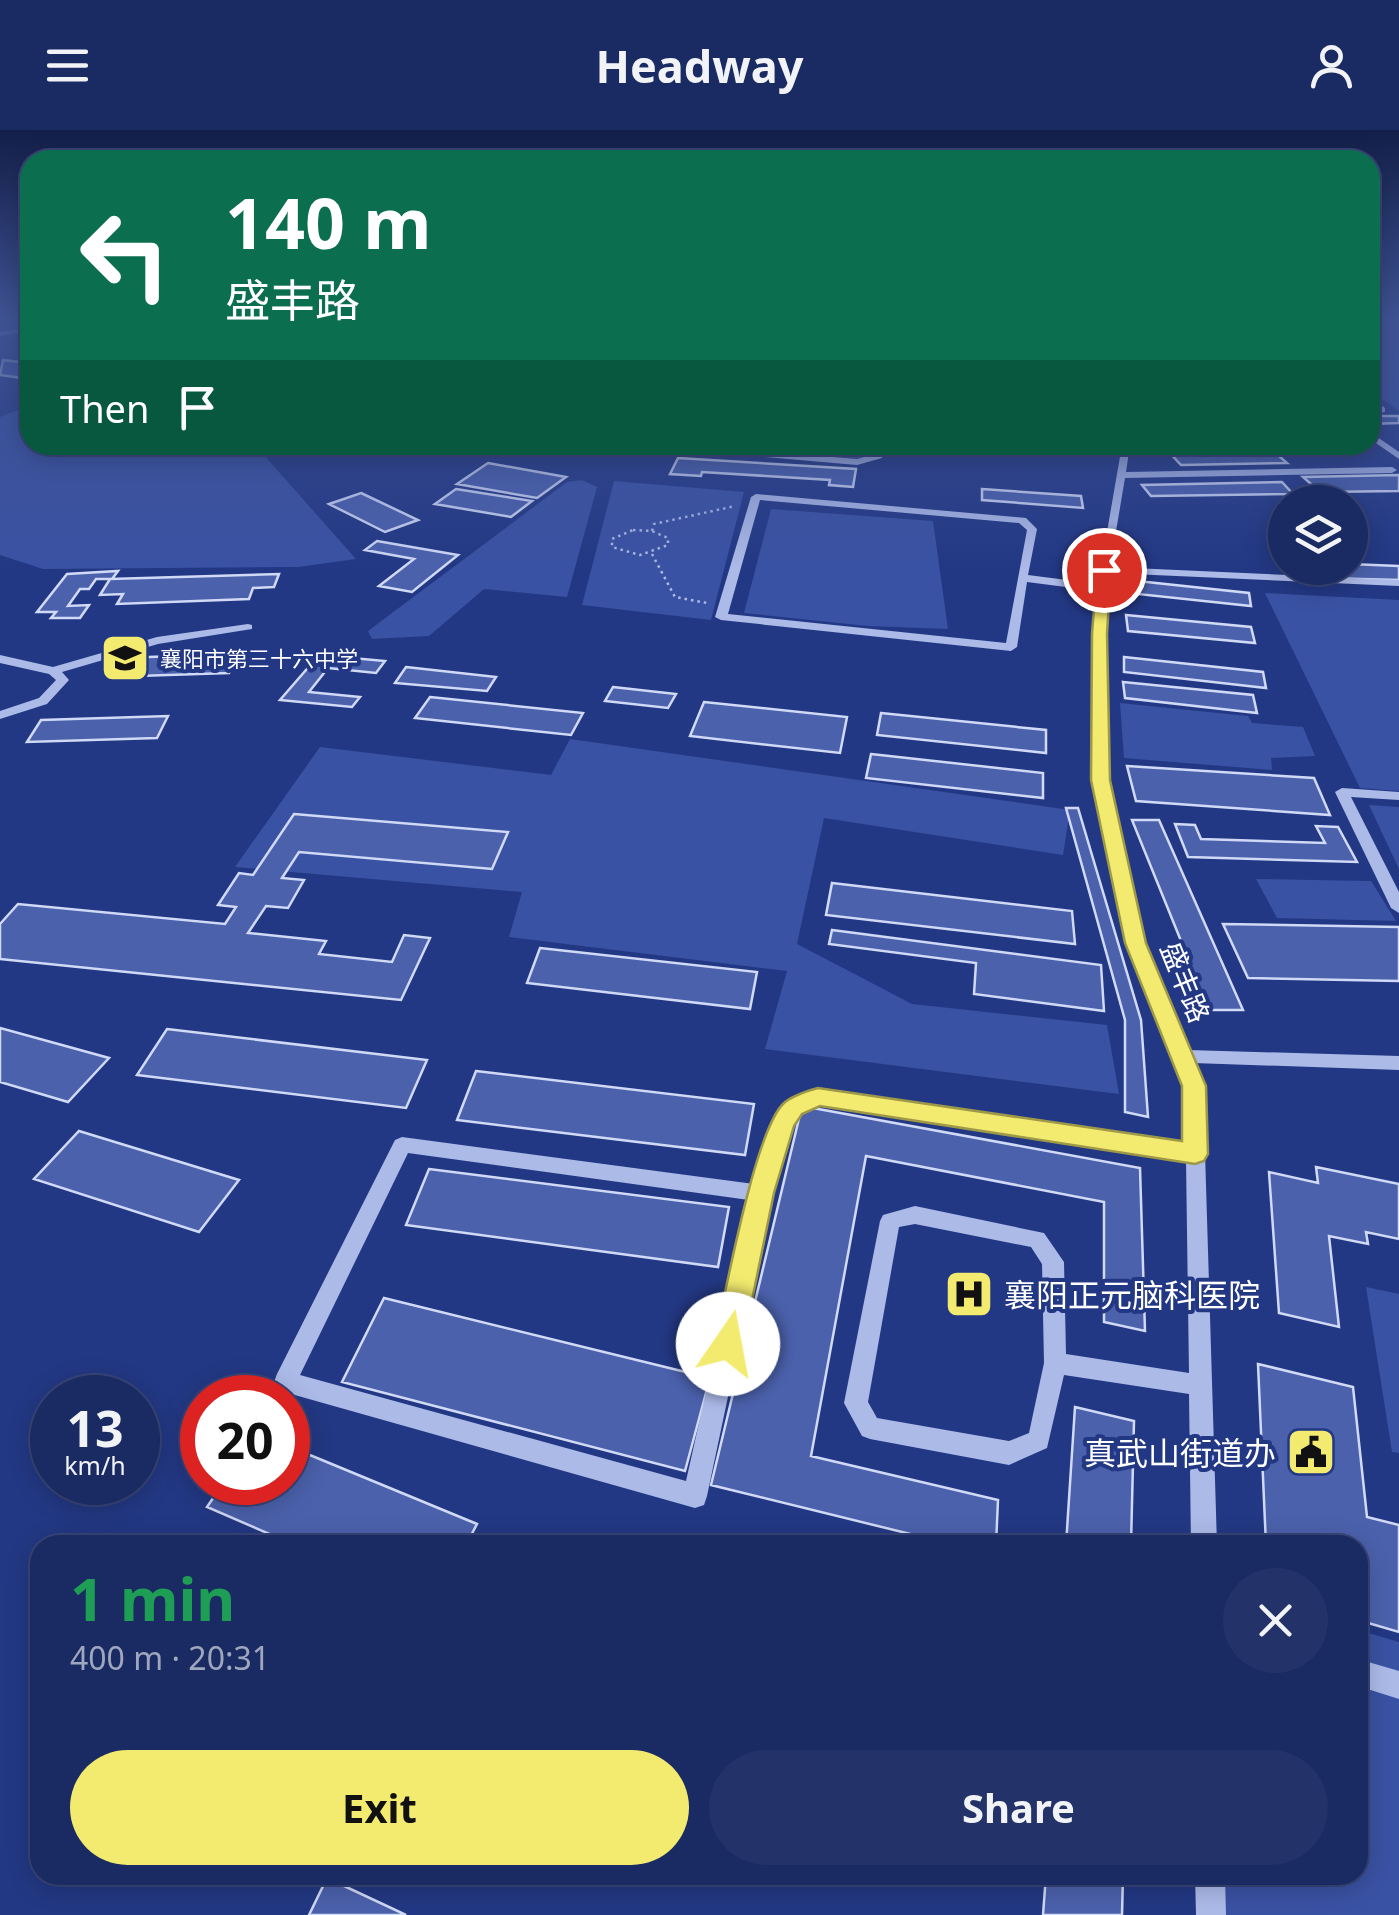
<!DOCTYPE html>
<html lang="en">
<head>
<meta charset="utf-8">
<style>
  body { margin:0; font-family:"Noto Sans","Noto Sans SC",sans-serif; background:#233269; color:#f1f3f6; height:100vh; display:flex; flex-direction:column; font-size:38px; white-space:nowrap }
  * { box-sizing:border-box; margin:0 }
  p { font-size:32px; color:#9fa7be }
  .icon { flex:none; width:55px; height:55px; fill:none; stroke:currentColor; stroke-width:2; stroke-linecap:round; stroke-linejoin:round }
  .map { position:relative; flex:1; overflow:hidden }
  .sheet { position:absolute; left:30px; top:1405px; width:1338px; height:350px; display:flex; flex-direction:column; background:#1a2a63; border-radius:30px; box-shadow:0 5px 25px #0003,0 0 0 2px #384678 }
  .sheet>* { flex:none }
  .guide { position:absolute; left:20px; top:20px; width:1360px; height:305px; border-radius:30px; box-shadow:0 5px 25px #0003,0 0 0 2px #384678; background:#0b6e4f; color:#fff; overflow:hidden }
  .buttons { position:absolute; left:1268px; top:355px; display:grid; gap:20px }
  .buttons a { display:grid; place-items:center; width:100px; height:100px; border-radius:50%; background:#1a2a63; box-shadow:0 5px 25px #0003,0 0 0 2px #384678; font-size:50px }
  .speed { position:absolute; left:30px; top:1245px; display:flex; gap:20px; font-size:50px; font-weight:700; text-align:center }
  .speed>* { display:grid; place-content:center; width:130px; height:130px; border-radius:50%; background:#1a2a63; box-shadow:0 5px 25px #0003,0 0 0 2px #384678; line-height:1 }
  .speed small { font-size:25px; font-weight:400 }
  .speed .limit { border:15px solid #d22; background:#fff; color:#111 }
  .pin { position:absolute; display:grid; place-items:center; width:85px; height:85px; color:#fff; margin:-42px; border:5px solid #fff; border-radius:50%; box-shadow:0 2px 10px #0007 }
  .me { position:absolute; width:110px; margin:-55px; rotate:12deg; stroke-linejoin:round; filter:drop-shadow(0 0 8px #0008) }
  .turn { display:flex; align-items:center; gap:35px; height:210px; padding:0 40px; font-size:45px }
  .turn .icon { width:130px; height:130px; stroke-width:2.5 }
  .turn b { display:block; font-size:70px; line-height:85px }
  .then { display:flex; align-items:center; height:95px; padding:0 40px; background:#0003; gap:20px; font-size:38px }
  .round { display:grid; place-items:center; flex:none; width:105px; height:105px; border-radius:52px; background:#233269 }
  .summary { display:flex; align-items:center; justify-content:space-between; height:170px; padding:0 40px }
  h1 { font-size:60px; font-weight:700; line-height:75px; color:#1e9e55 }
  .action { display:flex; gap:20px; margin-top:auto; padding:20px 40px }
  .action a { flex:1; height:115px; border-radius:60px; background:#f3eb6f; color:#111; font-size:40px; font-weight:700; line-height:115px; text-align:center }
  .action a+a { background:#233269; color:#f1f3f6 }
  header { display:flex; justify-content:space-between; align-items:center; height:130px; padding:0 40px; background:#1a2a63; font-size:45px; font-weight:700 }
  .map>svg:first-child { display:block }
  .green { fill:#3a52a3 }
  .building { fill:#4b61ac; stroke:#d0d9f6; stroke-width:2.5 }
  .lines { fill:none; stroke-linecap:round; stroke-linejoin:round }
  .path { stroke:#acbae8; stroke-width:2.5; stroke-dasharray:2.5 4; stroke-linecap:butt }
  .minor { fill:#acbae8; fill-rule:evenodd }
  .route { fill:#f3eb6f; stroke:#9e9948; stroke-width:2.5 }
  .labels { text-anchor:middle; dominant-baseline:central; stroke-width:8; stroke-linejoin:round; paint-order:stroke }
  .far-poi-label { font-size:22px; fill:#fff; stroke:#233884; text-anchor:start }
  .street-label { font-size:28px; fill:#fff; stroke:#233884 }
  .near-poi-label { font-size:32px; fill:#fff; stroke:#233884; text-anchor:start }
</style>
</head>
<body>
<header><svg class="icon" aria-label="menu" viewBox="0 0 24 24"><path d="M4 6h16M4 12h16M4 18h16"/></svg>Headway<svg class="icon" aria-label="person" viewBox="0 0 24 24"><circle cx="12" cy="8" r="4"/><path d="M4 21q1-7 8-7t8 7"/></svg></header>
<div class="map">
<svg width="1399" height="1785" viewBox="0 0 1399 1785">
  <rect width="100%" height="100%" fill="#233884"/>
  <path class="green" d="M1370,189H1399V281L1370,260Z
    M30,275V315H255L356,429L298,437L43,439L0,425V287Z
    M746,315H868L865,329L744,320Z
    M582,350L597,357L567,467L484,459L429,506L372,509L368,501L567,352Z
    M614,351L744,362L711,490L582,475Z
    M771,379L933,391L948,499L868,496L744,483Z
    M1265,463L1399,470V661L1360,658Z
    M1120,573L1248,586L1252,593L1303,597L1315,626L1271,628L1272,640L1124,628Z
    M570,609L1070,680L1063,725L824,688L797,814L912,874L1107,895L1119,964L765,919L787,841L509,807L522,762L235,737L320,617L551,645Z
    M1369,675L1399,677V739Z
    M1256,749L1371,751L1396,791L1277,788Z
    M1366,1157L1399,1164V1323L1392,1322Z
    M1358,1500L1399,1512V1785H1212L1211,1745H1358Z"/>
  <path class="building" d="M3,230L30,233V249L0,245Z
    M1370,286H1399V293L1370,294Z
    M1270,318L1287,333L1181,335L1167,320Z
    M678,328L856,339L853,357L829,355L830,350L702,342L701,346L670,344Z
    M488,333L566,347L537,368L457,354Z
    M1399,345V361L1320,362L1303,347Z
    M1282,352L1293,364L1151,366L1142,355Z
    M456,359L532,371L511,387L435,374Z
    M982,359L1081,366L1083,378L982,370Z
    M361,363L418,390L385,402L329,374Z
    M377,411L458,425L412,462L379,456L414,429L365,420Z
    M1350,434L1399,436V450L1322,448L1313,438H1350Z
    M118,441L112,449H96L89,459H80L68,476L89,475L80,488H51L56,482H37L67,444Z
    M279,444L274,457L253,458L249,469L117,474L123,464L100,465L110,449Z
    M1128,450L1249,463L1251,476L1128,463Z
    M1126,485L1251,497L1255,513L1128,501Z
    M237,524L229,543L108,547L119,528Z
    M319,525L385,531L376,543L328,538L309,562L360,567L352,577L280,570Z
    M1124,527L1263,542L1266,558L1124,542Z
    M406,537L496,547L487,561L395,553Z
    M1123,552L1253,565L1257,583L1125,568Z
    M613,557L676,564L668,578L605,571Z
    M430,567L583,583L571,605L415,588Z
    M704,572L847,587L840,623L690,606Z
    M881,583L1046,600V623L877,605Z
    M168,586L157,608L27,612L41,590Z
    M871,624L1043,643V668L866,648Z
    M1127,636L1314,648L1330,685L1136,671Z
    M1066,678H1078L1141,890L1148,987L1125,982V890Z
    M294,684L508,702L492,739L299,722L282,748L304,750L288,778L266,776L248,803L326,811L319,824L392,832L404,805L430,808L401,870L0,829V794L18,774L225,794L236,777L218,775L239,743L253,745Z
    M1132,690H1159L1243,880H1209Z
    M1175,694L1195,695L1201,709L1325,713L1316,696L1338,697L1357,732L1188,727Z
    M832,753L1072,781L1075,814L826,785Z
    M1223,794L1399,797V851L1248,848Z
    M832,800L1101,835L1104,881L974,864L976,833L829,814Z
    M540,818L757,842L750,879L527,853Z
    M0,898L109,928L68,972L0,952Z
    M167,899L427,930L406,978L137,945Z
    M476,941L754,974L745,1025L457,990Z
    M802,976L1140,1038L1145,1201L1104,1192V1072L866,1026L811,1326L998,1370L996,1415H955L711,1355Z
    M79,1001L239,1050L199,1102L34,1049Z
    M1316,1037L1399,1054V1109L1366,1102L1368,1114L1329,1106L1339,1197L1279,1183L1269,1042L1318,1053Z
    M429,1039L729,1077L718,1137L406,1095Z
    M384,1168L710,1248L685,1341L342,1252Z
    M1258,1234L1353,1257L1367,1387L1399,1395V1502L1358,1490V1415H1266Z
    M1075,1277L1134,1291L1131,1415H1066Z
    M288,1316L477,1394L466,1415H295L207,1377L224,1352H288Z
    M1046,1745H1123L1122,1785H1043Z
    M327,1748L406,1785H309Z"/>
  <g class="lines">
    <path class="path" d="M633,400L652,401L668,408V415L640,425L612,417V409Z
      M652,401L654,394L735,376
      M652,424L675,467L707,473"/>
    <path class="minor" d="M30,197V201L0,206V202Z
      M1370,267L1385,278V282L1370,284V278H1375L1370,273Z
      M1370,302L1399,322V329L1370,309Z
      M658,315H693L857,329L875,324L877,315H885L882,328L857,335L662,318Z
      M1122,315H1130L1126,342L1392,337L1397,340L1392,343L1125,348L1110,437L1399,450V456L1109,443L1106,504L1107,650L1143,813L1188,920L1399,926V940L1193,933L1203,957L1217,1415H1191L1189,1264L1064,1245L1047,1318L1009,1335L870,1309L862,1306L844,1273L880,1091L883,1085L915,1076L1044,1103L1064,1132L1066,1224L1189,1243L1186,1030L819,974L800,983L791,995L771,1063L707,1366L704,1375L695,1378L277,1260L274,1252L277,1244L395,1010L402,1007L754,1054L775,988L786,973L818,960L1186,1015L1185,957L1127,813L1093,650L1097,461L1027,452L1017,517L1011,521L721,490L715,487L751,367L756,364L1026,388L1037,399L1028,445L1098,454ZM760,370L1019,393L1027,400L1006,513L728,484ZM408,1023L749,1070L686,1351L300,1245ZM915,1094L1031,1117L1042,1134L1044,1233L1029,1303L1009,1311L877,1288L868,1272L899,1097Z
      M248,494L252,495V499L158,514L62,542L69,550L47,574L0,589V581L39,568L56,550L49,544L0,533V525L53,537L157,507Z
      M1342,658L1399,662V670L1351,667L1399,762V783L1391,778L1335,662Z
      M1358,1529L1399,1541V1569L1358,1556Z
      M1195,1745H1225L1226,1785H1196Z"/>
  </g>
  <linearGradient id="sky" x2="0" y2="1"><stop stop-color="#131f49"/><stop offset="0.43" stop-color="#3f5394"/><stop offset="1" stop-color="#3f5394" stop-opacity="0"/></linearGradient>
  <rect width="1399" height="439" fill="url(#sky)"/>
  <path class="route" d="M1104,436L1111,440L1107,504L1110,650L1146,813L1206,956L1208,1024L1204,1031L1195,1034L820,976L802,984L794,996L774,1063L743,1214L738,1224L728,1228L718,1224L714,1214C725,1167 754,1003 783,974C791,966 807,961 818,958L1182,1011V956L1125,813L1091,650L1092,504L1097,440Z"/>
  <defs>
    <g id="school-square" transform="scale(2.5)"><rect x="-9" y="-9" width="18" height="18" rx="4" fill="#f3eb6f" stroke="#233884"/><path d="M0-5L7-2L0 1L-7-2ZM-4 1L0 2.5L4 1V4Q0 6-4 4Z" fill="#111"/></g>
    <g id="hospital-square" transform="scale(2.5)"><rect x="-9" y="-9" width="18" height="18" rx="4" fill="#f3eb6f" stroke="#233884"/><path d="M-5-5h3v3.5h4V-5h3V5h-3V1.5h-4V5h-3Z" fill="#111"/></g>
    <g id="civic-square" transform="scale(2.5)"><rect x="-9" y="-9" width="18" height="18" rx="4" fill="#f3eb6f" stroke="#233884"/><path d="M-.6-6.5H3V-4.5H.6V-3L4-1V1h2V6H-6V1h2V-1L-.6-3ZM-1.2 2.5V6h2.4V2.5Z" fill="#111"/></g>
  </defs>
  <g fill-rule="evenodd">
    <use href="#school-square" x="125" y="528"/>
    <use href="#hospital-square" x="969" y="1164"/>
    <use href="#civic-square" x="1311" y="1322"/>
  </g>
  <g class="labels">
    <g class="far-poi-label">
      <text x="160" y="528">襄阳市第三十六中学</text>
    </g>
    <g class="street-label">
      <text transform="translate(1186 852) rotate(68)">盛丰路</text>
    </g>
    <g class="near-poi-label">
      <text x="1004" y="1164">襄阳正元脑科医院</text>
      <text x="1276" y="1322" text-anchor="end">真武山街道办</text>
    </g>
  </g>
</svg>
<div class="buttons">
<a><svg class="icon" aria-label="layers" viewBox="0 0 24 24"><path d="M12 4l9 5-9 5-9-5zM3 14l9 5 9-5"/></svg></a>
</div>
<div class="speed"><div>13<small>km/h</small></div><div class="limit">20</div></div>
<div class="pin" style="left:1104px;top:440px;background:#d93025"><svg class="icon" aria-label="arrive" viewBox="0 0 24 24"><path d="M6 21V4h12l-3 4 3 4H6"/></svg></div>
<svg class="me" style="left:728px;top:1214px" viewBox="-20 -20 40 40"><circle r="19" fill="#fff"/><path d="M0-13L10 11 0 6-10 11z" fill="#f3eb6f"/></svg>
<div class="guide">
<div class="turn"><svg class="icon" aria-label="left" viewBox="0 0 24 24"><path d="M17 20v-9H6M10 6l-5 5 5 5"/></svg><div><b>140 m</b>盛丰路</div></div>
<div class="then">Then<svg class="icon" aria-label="arrive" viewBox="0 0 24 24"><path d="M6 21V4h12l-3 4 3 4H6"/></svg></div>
</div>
<section class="sheet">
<div class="summary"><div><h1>1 min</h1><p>400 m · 20:31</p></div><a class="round"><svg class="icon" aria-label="close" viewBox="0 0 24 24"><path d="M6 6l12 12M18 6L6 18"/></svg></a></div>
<div class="action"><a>Exit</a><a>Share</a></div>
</section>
</div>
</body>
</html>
